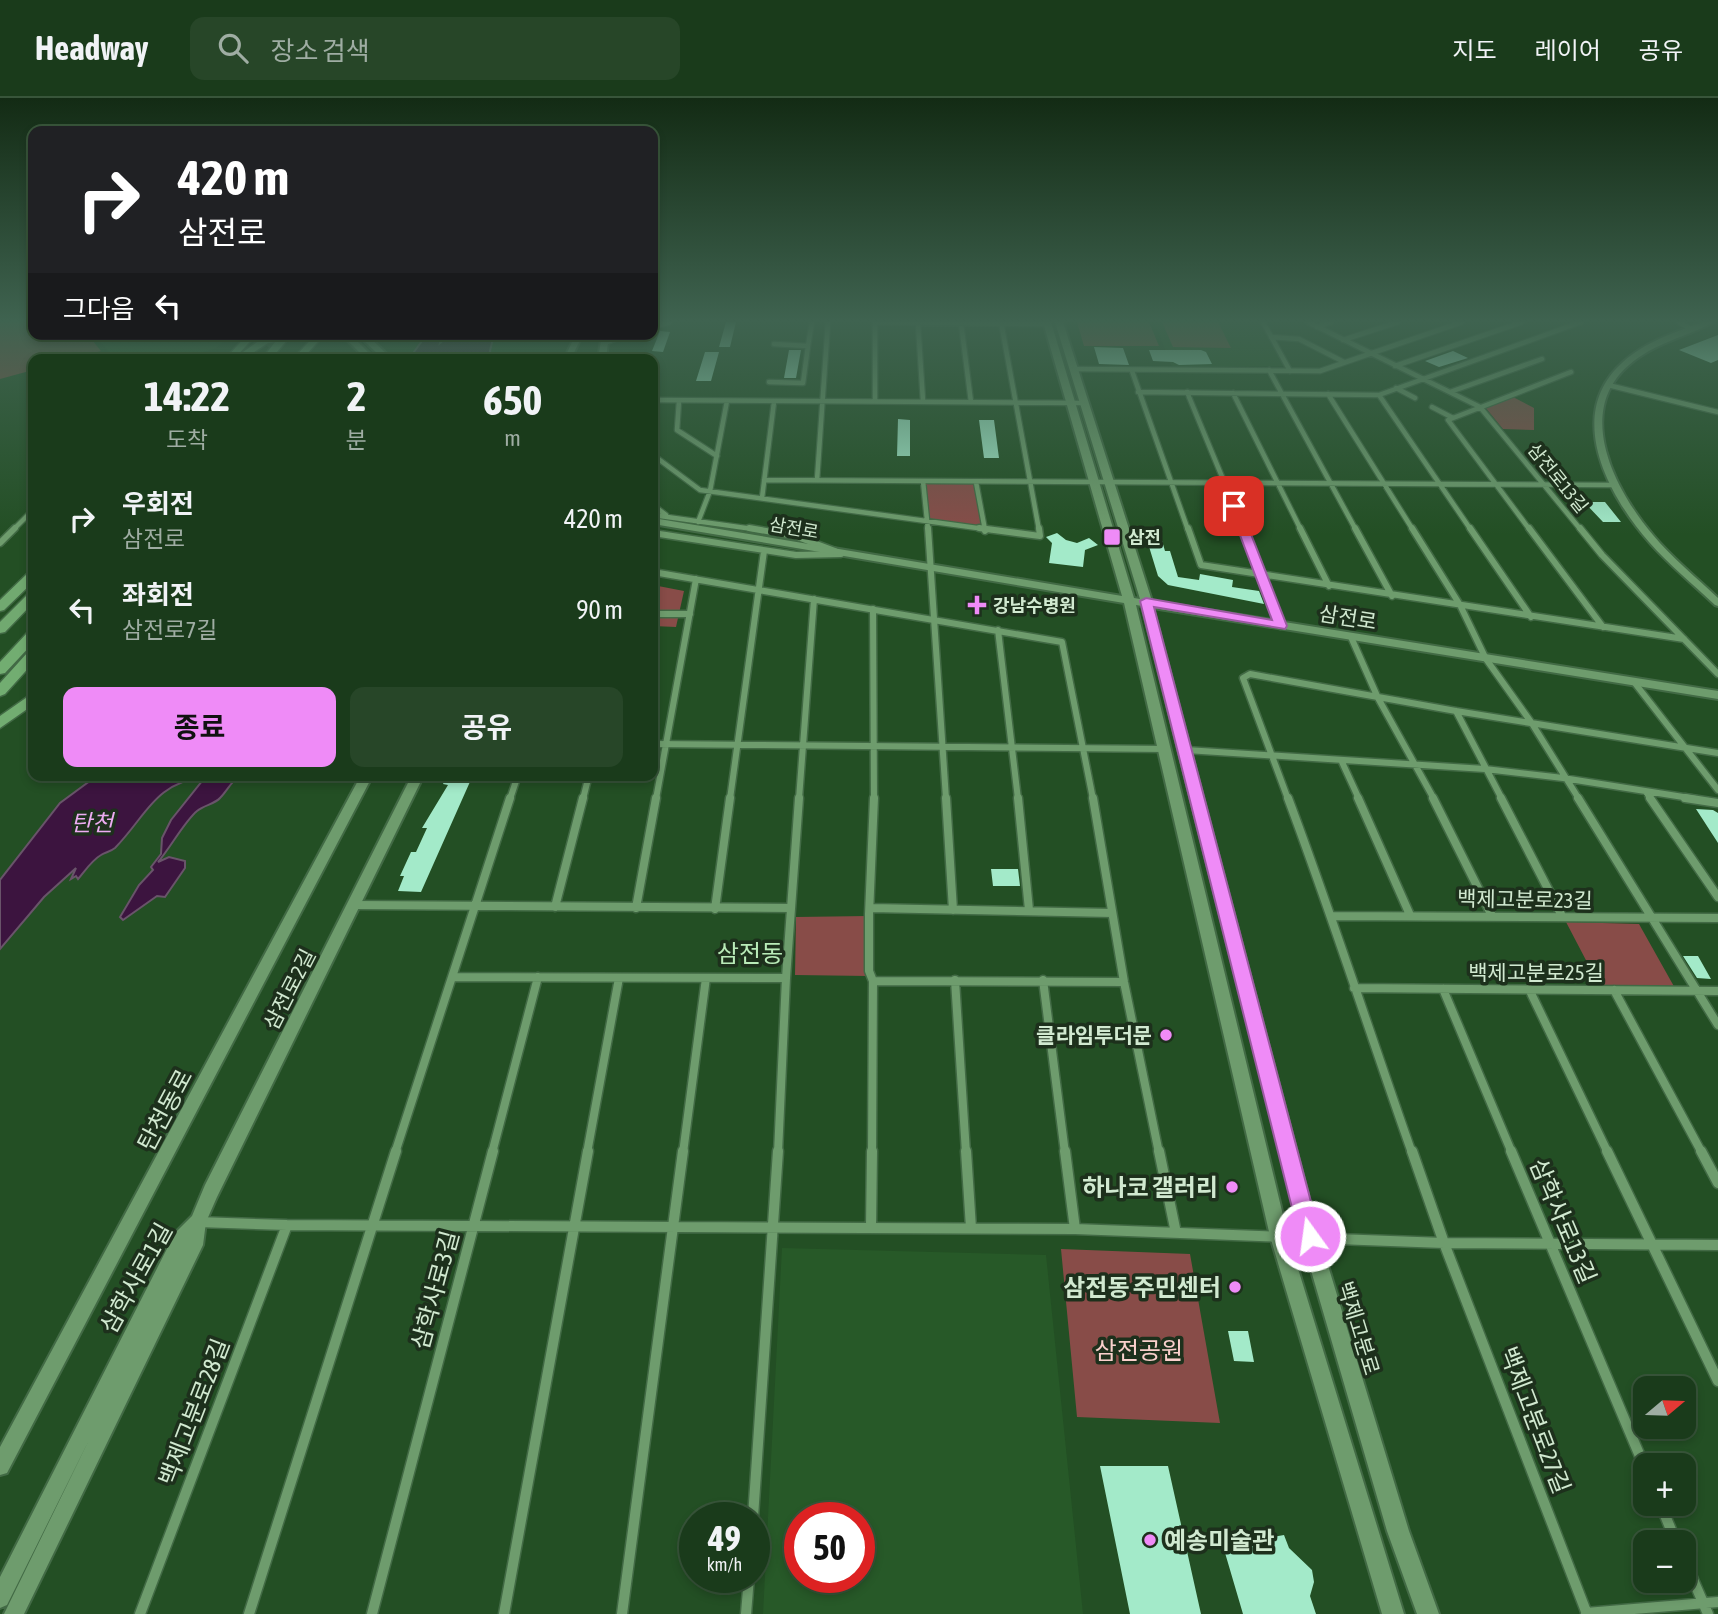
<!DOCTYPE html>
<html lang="ko">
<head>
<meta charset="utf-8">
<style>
  body { margin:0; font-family:"Asap Condensed","Noto Sans KR",sans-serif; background:#274628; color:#f1f3f6; height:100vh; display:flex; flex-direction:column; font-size:26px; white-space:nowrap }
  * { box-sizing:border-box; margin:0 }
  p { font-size:23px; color:#9fada3 }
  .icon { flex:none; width:38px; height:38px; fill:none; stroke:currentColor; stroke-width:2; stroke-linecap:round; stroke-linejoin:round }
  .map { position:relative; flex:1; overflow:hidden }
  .drawer { position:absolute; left:28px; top:256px; width:630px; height:427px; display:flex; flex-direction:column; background:#1a3b1b; border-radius:14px; box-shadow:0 4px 10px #0003,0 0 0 2px #38553a }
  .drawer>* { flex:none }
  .hud { position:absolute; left:28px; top:28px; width:630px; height:214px; border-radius:14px; box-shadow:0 4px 10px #0003,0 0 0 2px #38553a; background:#202124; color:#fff; overflow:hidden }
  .needle { width:46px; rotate:71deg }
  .tools { position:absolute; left:1633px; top:1278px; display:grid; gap:14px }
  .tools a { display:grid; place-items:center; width:63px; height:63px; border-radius:14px; background:#1a3b1b; box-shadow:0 4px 10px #0003,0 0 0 2px #38553a; font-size:35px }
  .speed { position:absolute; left:679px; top:1404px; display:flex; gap:14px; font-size:35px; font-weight:700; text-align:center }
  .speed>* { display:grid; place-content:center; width:91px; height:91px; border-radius:50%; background:#1a3b1b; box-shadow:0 4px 10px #0003,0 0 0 2px #38553a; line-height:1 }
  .speed small { font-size:18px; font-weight:400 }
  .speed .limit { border:10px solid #d22; background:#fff; color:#111 }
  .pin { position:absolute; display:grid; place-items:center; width:60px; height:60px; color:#fff; margin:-30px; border-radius:14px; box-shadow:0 4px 10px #0006 }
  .me { position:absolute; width:77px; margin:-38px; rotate:346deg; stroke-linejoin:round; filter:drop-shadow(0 0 5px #0008) }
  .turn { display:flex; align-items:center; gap:24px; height:147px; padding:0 35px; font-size:32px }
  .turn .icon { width:91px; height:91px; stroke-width:2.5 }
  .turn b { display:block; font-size:49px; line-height:60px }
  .then { display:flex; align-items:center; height:66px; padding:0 35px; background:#0003; gap:14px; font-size:26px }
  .eta { display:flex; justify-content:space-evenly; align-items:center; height:119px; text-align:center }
  .eta b { font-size:42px; font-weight:700; line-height:49px }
  .action { display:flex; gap:14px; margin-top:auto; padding:14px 35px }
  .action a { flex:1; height:80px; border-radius:14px; background:#ef8bf7; color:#111; font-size:28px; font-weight:700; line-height:80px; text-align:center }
  .action a+a { background:#274628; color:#f1f3f6 }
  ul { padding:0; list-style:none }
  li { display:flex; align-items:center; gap:21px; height:91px; padding:0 35px }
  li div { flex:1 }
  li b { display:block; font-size:26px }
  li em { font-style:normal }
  header { display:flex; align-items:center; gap:42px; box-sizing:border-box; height:98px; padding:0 35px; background:#1a3b1b; border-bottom:2px solid #38553a }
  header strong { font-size:33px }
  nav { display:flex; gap:38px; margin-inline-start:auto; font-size:24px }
  .search { width:490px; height:63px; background:#274628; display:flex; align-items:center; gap:18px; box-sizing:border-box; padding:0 24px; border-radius:14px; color:#9fada3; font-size:26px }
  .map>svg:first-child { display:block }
  .built { fill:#275928; fill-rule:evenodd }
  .green { fill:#884c48 }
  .water { fill:#3c143f; stroke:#69546a; stroke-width:2 }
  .building { fill:#a3eac9 }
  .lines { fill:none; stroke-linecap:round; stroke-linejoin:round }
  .primary-tunnel { stroke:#3d663e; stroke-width:10; stroke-dasharray:10 5; stroke-linecap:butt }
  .minor-far3-casing { stroke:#426a45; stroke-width:7 }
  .minor-far2-casing { stroke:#426a45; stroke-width:9 }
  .minor-far1-casing { stroke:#426a45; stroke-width:11 }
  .minor-casing { stroke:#426a45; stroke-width:13 }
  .tertiary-casing { stroke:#426a45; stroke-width:4 }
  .secondary-casing { stroke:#426a45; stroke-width:4 }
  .primary-casing { stroke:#426a45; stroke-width:3 }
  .trunk-casing { stroke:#426a45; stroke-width:3 }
  .minor-far3 { stroke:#6e9c6d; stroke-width:4.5 }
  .minor-far2 { stroke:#6e9c6d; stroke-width:6 }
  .minor-far1 { stroke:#6e9c6d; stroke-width:8 }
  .minor { stroke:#6e9c6d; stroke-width:10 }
  .tertiary { fill:#6e9c6d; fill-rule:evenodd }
  .secondary { fill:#6e9c6d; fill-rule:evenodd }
  .primary { fill:#71a970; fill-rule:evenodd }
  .trunk { fill:#72ad71; fill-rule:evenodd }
  .route { fill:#ef8bf7; stroke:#9b5aa1; stroke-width:2 }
  .poi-dot { fill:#ef8bf7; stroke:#1d301c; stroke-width:2.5 }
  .labels { text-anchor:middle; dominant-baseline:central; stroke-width:7; stroke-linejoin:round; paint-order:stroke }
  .far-street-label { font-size:18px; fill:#d1e9d0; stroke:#1d301c }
  .far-poi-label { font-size:18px; font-weight:bold; fill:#d1e9d0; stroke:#1d301c; text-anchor:start }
  .street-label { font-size:21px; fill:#d1e9d0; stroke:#1d301c }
  .poi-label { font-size:21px; font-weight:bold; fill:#d1e9d0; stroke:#1d301c; text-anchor:end }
  .water-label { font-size:23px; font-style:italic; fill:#edacf2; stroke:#1d301c }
  .quarter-label { font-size:24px; fill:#b9ebb8; stroke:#1d301c }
  .near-street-label { font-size:24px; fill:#d1e9d0; stroke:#1d301c }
  .near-poi-label { font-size:24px; font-weight:bold; fill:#d1e9d0; stroke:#1d301c; text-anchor:end }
  .near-park-label { font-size:24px; fill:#fad0cc; stroke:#1d301c }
</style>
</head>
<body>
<header>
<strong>Headway</strong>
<div class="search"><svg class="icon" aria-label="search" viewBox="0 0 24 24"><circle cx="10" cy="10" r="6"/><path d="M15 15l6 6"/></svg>장소 검색</div>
<nav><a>지도</a><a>레이어</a><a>공유</a></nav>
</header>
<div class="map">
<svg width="1718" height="1516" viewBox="0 0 1718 1516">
  <rect width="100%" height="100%" fill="#234f24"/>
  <path class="built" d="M1154,224H1260L1285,268L1172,269Z
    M95,236H232L216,250L182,261H114Z
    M782,1150L1046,1157L1083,1516H763ZM800,1419H859V1479H800Z"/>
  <path class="green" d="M0,224H33V236H87L101,253L73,261H33V272L0,281Z
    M1077,224H1149L1159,248H1084Z
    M1162,224H1218L1231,250L1173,249Z
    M1513,299L1534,310V332L1503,331L1485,309Z
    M923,383L976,384L985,433L928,423Z
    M653,487L684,493L676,529L653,528Z
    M868,818V878L795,877L796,819Z
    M1566,824L1639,826L1676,892L1600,889Z
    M1061,1151L1190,1156L1220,1325L1077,1319Z"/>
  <path class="water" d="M427,236L442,237L440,245L451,236H494L490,253L491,258L490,261H409Z
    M98,677H241C232,682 227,693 220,700C215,706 204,707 197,713C184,724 171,749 158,764L169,759L185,763V770L165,799L157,798L123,822L120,819L139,787L153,772L151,769L161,756L162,740L171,722L206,678C153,686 148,716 115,750C110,754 106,754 101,757C92,762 84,774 78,781L76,778L71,781L76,770L44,799L0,851V782L60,705Z"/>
  <path class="building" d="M726,224H736L730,249H719Z
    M660,233L670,234L663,254L652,253Z
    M1718,237V262L1711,265L1679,252Z
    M1094,249L1123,250L1129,267L1099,266Z
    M789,252H801L796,280H784Z
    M1149,252H1201L1206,254L1212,266L1179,267L1173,264L1153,263Z
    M1453,253L1468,260L1439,269L1425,263Z
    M705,254H719L711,283H696Z
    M898,321L910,322V358H897Z
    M979,322H994L999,360H984Z
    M1584,404H1605L1621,424H1603Z
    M1143,429H1158L1165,453H1170L1178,479L1199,482L1200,476L1233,482L1232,489L1259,493L1264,506L1168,487L1158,478Z
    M1057,435L1066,442L1077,445L1089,440L1098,447L1085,452L1083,469L1049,465L1052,445L1046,439Z
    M447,677H473L421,794L398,793L404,778H400L411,754H416L427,730H422L448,687L443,686Z
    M1696,711L1713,712L1718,715V745Z
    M991,771H1018L1020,788H993Z
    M1683,858H1698L1711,881L1697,880Z
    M1228,1233H1248L1254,1264L1234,1263Z
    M1100,1368H1168L1201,1516H1130Z
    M1284,1437L1289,1450L1312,1472L1314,1484L1310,1498L1316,1516H1243L1223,1448Z"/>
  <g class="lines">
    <path class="primary-tunnel" d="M266,247L276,236"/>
    <g class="minor-far3-casing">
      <path id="minor-far3" d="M875,224L1047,226
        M875,224V303
        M1001,224L1039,432
        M1263,224L1290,273
        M1308,224L1480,309L1581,432
        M1679,224L1691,231
        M918,225L923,303
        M961,225L971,304
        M653,229L670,224
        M1317,229L1331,224
        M1271,239L1299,241L1344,264
        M1343,242L1398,224
        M605,245L626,236
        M808,248L812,224
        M1395,268L1522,224
        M1073,271L1320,273L1462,224
        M1269,272L1356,432
        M1132,273L1188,432
        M769,284L803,285L808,248L774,246
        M1608,287L1718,314
        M1396,290L1415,300
        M1138,294L1379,297L1581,224
        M1187,294L1244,432
        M1450,294L1542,261
        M1233,295L1301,432
        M1328,296L1413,432
        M1379,297L1471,432
        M653,302L1082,305
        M679,303L677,332L717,358
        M1432,309L1453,320
        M653,357L700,392L992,432
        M764,382L1613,387
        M817,382L828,224
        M923,383L928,432
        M976,384L985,432
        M762,400L774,304
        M653,407L666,417
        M653,417L760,432
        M698,424L710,393L727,303
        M13,432L33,412
        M1530,432L1448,322L1571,274"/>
    </g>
    <g class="minor-far2-casing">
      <path id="minor-far2" d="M749,430L795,438L835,453
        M928,430L946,701
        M979,430L1040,438L1039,430
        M984,430L985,433
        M1188,430L1201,467L1684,541
        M1243,430L1280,528
        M1300,430L1329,488
        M1355,430L1392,498
        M1412,430L1460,507L1486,561L1531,624L1579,701
        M1470,430L1531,519
        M1529,430L1603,529
        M1580,430L1602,457L1718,576
        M653,435L796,457L841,456
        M0,445L15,430
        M653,474L1062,544L1093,701
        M873,511L874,701
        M653,516H690
        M998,532L1018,701
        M1351,539L1378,600L1434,701
        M1634,584L1718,692
        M1456,613L1502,701
        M653,646L1165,651
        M1186,652L1485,671L1563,680L1696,701
        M1342,664L1359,701
        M1646,694L1651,701
        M510,701L518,677
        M583,701L589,677
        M656,701L696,481
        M730,701L764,453
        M799,701L814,501
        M1288,701L1243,580L1250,576L1456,613L1718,655"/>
    </g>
    <g class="minor-far1-casing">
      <path id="minor-far1" d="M946,700L953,812
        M1018,700L1029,812
        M1093,700L1124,884L1159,1055
        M1288,700C1332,817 1370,936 1412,1055
        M1358,700L1410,817
        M1433,700L1492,818
        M1501,700L1562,818
        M1578,700L1718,927
        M1650,700L1718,799
        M1685,700L1718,705
        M354,807L791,810
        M555,809L583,700
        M636,810L656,700
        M871,810L1112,815
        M715,811L730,700
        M1332,818L1718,820
        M453,879L786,880
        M955,882L966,1055
        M1043,882L1065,1055
        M873,883L1124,884
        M1354,890L1718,893
        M1443,891L1512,1055
        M1529,891L1608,1055
        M1614,892L1702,1055
        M395,1055L510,700
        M492,1055L538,879
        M587,1055L619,880
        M683,1055L706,880
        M778,1055L786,880L799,700
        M872,1055L873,883L869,873V816L874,700"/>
    </g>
    <g class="minor-casing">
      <path id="minor" d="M966,1053L971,1130
        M1065,1053L1075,1131
        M1159,1053L1176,1135
        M1412,1053L1444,1145L1587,1516
        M1511,1053L1645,1370
        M1607,1053L1718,1283
        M1701,1053L1718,1085
        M198,1124L287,1127L1075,1131L1444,1145L1718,1147
        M871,1129L872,1053
        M1660,1405L1676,1444
        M753,1419L778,1053
        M1684,1461L1708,1516
        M1586,1515L1718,1504
        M140,1516L287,1127
        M249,1516L396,1053
        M372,1516L493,1053
        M504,1516L588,1053
        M622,1516L683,1053
        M746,1516L749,1479"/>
    </g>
    <g class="tertiary-casing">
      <path id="tertiary" d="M1703,224H1714C1686,239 1654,245 1629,267C1574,314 1615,392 1653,437C1672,460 1696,479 1718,500V508L1715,507C1693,486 1669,467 1649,444C1608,397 1564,316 1623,264C1645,244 1675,234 1703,224Z
        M576,236H583L571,261H564Z
        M602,236H609L606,261H598Z
        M361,677H373L7,1375L0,1377V1349Z
        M412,677H424L217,1099L206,1124L203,1147L24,1516H4L89,1342L7,1507L0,1510V1479L175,1135L192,1118L205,1087Z"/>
    </g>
    <g class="secondary-casing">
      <path id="secondary" d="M1043,224H1051L1134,500L1140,501L1055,224H1063L1152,503L1718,593V601L1153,510L1319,1138L1409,1433L1439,1516H1417L1387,1433L1301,1138L1142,508L1136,507L1288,1138L1404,1516H1382L1270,1138L1124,505L653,426V420L1122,498Z
        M341,236H350L375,261H366Z
        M357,236H366L392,261H383Z"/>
    </g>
    <g class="primary-casing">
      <path id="primary" d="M279,236H292L271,261H262L275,244L268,245L251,256L243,254L263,240Z
        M33,473V484L4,512L0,513V502L29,474Z
        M33,494V505L5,534L0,535V524L29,495Z"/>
    </g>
    <g class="trunk-casing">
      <path id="trunk" d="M248,236H257L234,261H225Z
        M316,236H325L302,261H293Z
        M33,533V545L5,575L0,576V564L28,534Z
        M33,553V565L5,596L0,598V585L28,554Z
        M33,595V607L0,630V618Z"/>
    </g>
    <use href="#minor-far3" class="minor-far3"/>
    <use href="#minor-far2" class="minor-far2"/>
    <use href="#minor-far1" class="minor-far1"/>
    <use href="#minor" class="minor"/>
    <use href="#tertiary" class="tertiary"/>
    <use href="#secondary" class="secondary"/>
    <use href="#primary" class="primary"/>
    <use href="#trunk" class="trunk"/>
  </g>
  <linearGradient id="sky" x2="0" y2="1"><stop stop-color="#132b14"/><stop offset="0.51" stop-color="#3f6350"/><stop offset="1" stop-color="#3f6350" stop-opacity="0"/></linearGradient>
  <rect width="1718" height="437" fill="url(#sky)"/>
  <path class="route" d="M1230,405L1240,408L1287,528L1285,531L1154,509L1320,1138L1317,1145L1310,1148L1302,1145L1299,1138L1140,503L1146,500L1272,522L1229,408Z"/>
  <g class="poi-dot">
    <rect x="1103" y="430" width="18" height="18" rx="3.5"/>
    <path d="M973.5 496.5h7v7h7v7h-7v7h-7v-7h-7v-7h7z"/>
    <circle cx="1166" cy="937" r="7"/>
    <circle cx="1232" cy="1089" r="7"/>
    <circle cx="1235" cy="1189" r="7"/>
    <circle cx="1150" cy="1442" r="7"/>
  </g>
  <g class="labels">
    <g class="far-street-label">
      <text transform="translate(1558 380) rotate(51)">삼전로13길</text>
      <text transform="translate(794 430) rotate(10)">삼전로</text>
    </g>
    <g class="far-poi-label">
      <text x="1128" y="439">삼전</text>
      <text x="993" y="507">강남수병원</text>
    </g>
    <g class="street-label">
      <text transform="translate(1348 519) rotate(9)">삼전로</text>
      <text transform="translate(1525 801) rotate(1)">백제고분로23길</text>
      <text x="1536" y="874">백제고분로25길</text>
      <text transform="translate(289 891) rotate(-63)">삼전로2길</text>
      <text transform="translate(1359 1230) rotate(73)">백제고분로</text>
    </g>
    <g class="poi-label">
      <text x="1152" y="937">클라임투더문</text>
    </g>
    <g class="water-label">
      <text x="92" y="725">탄천</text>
    </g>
    <g class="quarter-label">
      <text x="750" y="855">삼전동</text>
    </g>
    <g class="near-street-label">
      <text transform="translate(165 1012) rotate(-62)">탄천동로</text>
      <text transform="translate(1563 1123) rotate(67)">삼학사로13길</text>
      <text transform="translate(136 1180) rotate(-61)">삼학사로1길</text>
      <text transform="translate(435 1192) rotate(-75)">삼학사로3길</text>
      <text transform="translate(194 1314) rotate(-69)">백제고분로28길</text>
      <text transform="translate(1535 1322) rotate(69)">백제고분로27길</text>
    </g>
    <g class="near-poi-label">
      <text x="1218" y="1089">하나코 갤러리</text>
      <text x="1221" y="1189">삼전동 주민센터</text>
      <text x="1164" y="1442" text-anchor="start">예송미술관</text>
    </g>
    <g class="near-park-label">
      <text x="1139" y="1252">삼전공원</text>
    </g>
  </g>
</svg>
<div class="tools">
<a><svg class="needle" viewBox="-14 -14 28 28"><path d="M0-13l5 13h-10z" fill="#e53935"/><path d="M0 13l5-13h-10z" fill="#9fada3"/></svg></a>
<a>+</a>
<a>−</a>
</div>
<div class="speed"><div>49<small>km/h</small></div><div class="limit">50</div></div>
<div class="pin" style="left:1234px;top:408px;background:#d93025"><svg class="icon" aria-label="arrive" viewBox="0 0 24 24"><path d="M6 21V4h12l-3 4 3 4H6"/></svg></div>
<svg class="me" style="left:1310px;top:1138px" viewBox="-20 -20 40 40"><circle r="17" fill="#ef8bf7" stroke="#fff" stroke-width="3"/><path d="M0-11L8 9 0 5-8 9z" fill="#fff"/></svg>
<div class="hud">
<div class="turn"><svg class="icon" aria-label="right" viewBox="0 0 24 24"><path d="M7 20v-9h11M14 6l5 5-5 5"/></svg><div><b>420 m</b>삼전로</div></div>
<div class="then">그다음<svg class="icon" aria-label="left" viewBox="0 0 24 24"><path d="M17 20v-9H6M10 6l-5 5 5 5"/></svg></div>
</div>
<section class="drawer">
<div class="eta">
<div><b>14:22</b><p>도착</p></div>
<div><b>2</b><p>분</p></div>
<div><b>650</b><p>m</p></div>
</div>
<ul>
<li><svg class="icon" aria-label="right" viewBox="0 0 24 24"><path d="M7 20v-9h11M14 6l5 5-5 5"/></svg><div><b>우회전</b><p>삼전로</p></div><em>420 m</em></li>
<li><svg class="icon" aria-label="left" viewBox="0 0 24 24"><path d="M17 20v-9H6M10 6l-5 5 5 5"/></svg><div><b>좌회전</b><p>삼전로7길</p></div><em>90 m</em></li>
</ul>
<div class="action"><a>종료</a><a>공유</a></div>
</section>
</div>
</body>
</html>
